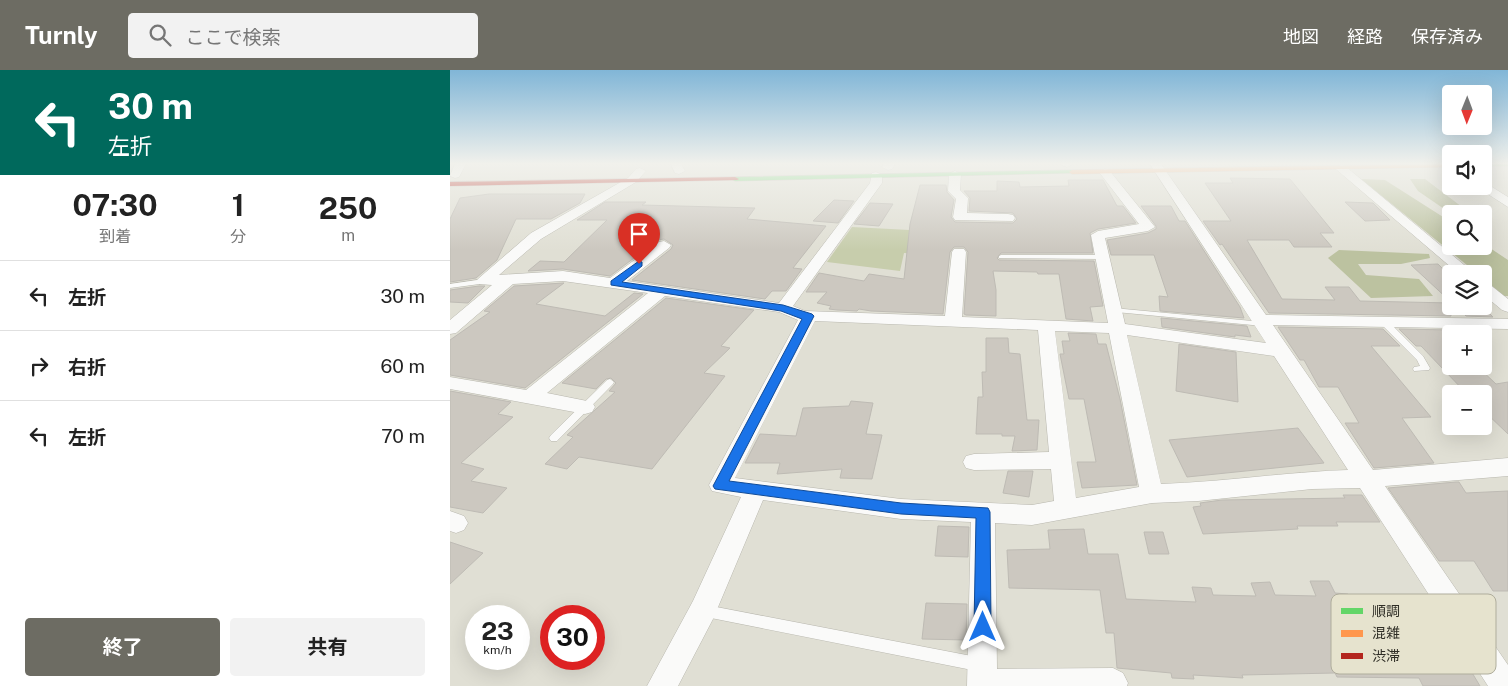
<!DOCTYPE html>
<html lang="ja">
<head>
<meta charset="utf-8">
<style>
  body { margin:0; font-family:"Public Sans","Noto Sans JP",sans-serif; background:#f2f2f2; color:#222; height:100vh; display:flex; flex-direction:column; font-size:19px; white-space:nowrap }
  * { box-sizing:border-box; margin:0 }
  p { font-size:16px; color:#767676 }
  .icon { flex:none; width:28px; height:28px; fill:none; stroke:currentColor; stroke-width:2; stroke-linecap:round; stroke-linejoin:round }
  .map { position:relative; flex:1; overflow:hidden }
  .drawer { display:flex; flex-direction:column; background:#fff; width:450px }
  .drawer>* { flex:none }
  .guide { background:#00695c; color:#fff; overflow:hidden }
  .needle { width:32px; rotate:181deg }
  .tools { position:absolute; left:992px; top:15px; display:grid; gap:10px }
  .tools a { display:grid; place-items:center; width:50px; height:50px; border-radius:5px; background:#fff; box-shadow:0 5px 20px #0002; font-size:25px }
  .speed { position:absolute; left:15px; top:535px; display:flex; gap:10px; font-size:25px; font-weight:700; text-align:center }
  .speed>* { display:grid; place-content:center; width:65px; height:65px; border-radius:50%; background:#fff; box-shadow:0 5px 20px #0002; line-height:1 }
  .speed small { font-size:12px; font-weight:400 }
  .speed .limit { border:8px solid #d22; background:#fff; color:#111 }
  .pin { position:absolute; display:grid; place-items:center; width:42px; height:42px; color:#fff; margin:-51px -21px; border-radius:50% 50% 50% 0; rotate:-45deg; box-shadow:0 0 5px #0007 }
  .pin .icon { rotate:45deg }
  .me { position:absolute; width:55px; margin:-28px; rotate:0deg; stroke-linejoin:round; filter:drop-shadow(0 0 4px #0008) }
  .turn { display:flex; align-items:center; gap:18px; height:105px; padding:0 25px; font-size:22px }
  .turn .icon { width:65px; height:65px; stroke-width:2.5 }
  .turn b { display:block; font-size:35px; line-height:42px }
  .eta { display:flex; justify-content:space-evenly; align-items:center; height:85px; text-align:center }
  .eta b { font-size:30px; font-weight:700; line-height:35px }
  .primary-button { display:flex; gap:10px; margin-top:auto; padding:10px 25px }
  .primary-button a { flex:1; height:58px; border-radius:5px; background:#6d6c63; color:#fff; font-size:20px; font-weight:700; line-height:58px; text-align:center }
  .primary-button a+a { background:#f2f2f2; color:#222 }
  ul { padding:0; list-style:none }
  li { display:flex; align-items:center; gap:15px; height:70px; padding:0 25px; border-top:1px solid #e0e0e0 }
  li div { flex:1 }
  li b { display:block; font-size:19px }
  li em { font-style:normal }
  header { display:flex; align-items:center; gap:30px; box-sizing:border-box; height:70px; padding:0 25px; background:#6d6c63; color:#fff }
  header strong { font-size:24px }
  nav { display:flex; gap:28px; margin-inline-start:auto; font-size:18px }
  .search { width:350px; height:45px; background:#f2f2f2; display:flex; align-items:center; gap:12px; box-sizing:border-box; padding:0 18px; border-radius:5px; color:#767676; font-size:19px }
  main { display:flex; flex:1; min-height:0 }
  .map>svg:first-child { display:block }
  .green { fill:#c7cdac }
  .forest { fill:#bcc2a0 }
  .building { fill:#ccc8c0; stroke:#bebbb4 }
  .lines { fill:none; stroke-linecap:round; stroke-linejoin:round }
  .lane-casing { stroke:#b8b7ae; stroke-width:1 }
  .street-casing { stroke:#b8b7ae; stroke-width:1 }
  .fast-casing { stroke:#bdb3af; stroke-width:1 }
  .slow-casing { stroke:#bdb3af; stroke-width:1 }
  .jam-casing { stroke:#bdb3af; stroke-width:1 }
  .lane { fill:#fafaf9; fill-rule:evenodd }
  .street { fill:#fafaf9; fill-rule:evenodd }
  .fast { fill:#63d668; fill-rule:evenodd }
  .slow { fill:#ff974d; fill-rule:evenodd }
  .jam { fill:#b3261e; fill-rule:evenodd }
  .route { fill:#1a73e8; stroke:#114b97 }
  .key { fill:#e6e3ce; stroke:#afad9c; stroke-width:1 }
  .key-label { font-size:14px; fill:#2f2e26 }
</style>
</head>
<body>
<header>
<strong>Turnly</strong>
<div class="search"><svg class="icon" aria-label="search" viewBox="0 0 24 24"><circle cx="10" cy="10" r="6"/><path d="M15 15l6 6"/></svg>ここで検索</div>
<nav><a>地図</a><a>経路</a><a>保存済み</a></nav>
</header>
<main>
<section class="drawer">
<div class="guide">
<div class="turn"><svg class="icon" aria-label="left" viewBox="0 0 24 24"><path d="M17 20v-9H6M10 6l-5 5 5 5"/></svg><div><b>30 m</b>左折</div></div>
</div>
<div class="eta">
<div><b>07:30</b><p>到着</p></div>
<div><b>1</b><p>分</p></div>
<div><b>250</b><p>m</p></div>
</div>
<ul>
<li><svg class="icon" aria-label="left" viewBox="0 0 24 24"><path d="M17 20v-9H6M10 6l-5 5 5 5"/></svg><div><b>左折</b></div><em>30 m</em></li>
<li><svg class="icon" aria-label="right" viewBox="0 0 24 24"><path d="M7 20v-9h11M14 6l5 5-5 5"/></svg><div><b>右折</b></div><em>60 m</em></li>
<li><svg class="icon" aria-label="left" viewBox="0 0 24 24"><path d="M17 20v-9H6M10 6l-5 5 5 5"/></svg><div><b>左折</b></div><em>70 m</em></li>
</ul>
<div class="primary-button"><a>終了</a><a>共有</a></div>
</section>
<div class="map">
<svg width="1058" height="616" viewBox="0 0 1058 616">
  <rect width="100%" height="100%" fill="#e0dfd4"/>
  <path class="green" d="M402,157L479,161L473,184L454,183L450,201L377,192Z"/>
  <path class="forest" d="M911,109L935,110L1001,152V176H1034V174L1058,190V226H1054L1034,209V204H1028Z
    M960,109H975L1020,143H1000L968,121Z
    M889,180L979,184L980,188L951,194H908L916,205L969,209L983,226L921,228L878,188Z"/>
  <path class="building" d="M780,108L840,109L884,163H870L882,177H844L839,170H797L832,229L885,230L875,217H899L910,231L1001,233V246L819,243L772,174L770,175L753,151H781L755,113H783Z
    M618,110H653L667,136H673L686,153L648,159L640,163L643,183H551L547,188L549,190L644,191L653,236L640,237L643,251L616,249L609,204H588L587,202L543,201L546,220V246L516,245L514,244L518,182L514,177H504L500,182L493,244L421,241L409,239L407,241L387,240L379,239L381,236L367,233L377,222H356L369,203L414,211L419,204L454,209L460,154L470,115H496L497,122L504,130L501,147L505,152L563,153L567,149L563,143L519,141L520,128L514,121H547V111L569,112L570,117L619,116Z
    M39,124H135L130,133L101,149H66L47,190L26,208L0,212V149L10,128Z
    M384,130L404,131L388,153L363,151Z
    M155,132H196L192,135L305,138L297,149L376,156L343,198L352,199L336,221H322L315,229L182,210L221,179L223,175L214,169L208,170L160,206L113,199L78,201L90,191L114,192L157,150H127Z
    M895,132L923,133L940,150L915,151Z
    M420,133L443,134L429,156L404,154Z
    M691,136H721L729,151H735L790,237L794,248L710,241L709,226L718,227L704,185H661L657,170L698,163L706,159V156Z
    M988,194L1001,207V232L961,195Z
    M114,213L86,234L155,246L184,223L193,224L75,318L0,305V270L40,242L34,241L64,216Z
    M29,216H35L18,233L0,232V220Z
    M216,228L304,240L271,276L280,278L254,303L275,306L202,399L129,387L117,399L95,394L123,367L117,365L165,322L159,321L166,313L161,308L156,309L146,319L112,313Z
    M1006,236H1032L1043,247L1016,246Z
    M711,248L797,256L801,267L785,265V267L712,257Z
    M828,257L933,259L950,276H921L981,347L952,348L984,393L924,398L895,353H909L888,317H869L854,290H850Z
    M949,259L1001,260V296H1027L1046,314L1058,312V364L1034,341V322L1016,323L971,276H966Z
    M618,263L646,264L648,274H656L670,329L687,415L632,418L627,392H646L634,329H619L610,284H614L612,271H620Z
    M536,268H558L559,283L570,284L577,350H589L587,380L562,381L565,366H552V364H526L528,327H533L532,302H536Z
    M729,274L786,282L788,332L726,321Z
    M0,321L61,332L48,344L63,347L11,393L34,399L21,411L57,418L33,443L0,437Z
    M401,331L423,333L416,364L432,365L422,409L390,408L392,399L327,404L330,393H295L310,364L346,366L353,338L399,336Z
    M848,358L874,393L737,407L719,370Z
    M558,401H583L579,427L553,423Z
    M1006,412H1009L1016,423L1058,421V521H1043L1024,491H989L938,418Z
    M893,425H912L930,452H886L888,456H847L848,459L753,464L743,437L751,436L750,433L772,430L895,428Z
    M488,456L519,457L518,487L485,486Z
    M634,459L638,484H668L676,529L746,532L742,517L761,518L763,525L806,526L801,513L820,512L825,525L866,526L860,511H879L885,523L898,524L913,556H994L1030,616H973L969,608L887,607L885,603L792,605L793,608L743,605L744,609L722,608L721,603L667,598L664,563H656L650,520L559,518L557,480L600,479L598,460Z
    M694,462H713L719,484H699Z
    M0,472L33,483L0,514Z
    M476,533L517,534L516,570L472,569Z"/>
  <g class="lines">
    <g class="lane-casing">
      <path id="lane" d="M551,185H652L655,187L652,189L549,188V186Z
        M34,209L38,211L37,213L0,218V214Z
        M663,238L813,252L817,254L813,256L666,242H663L662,240Z
        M931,250H937L973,286L980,298L979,300L964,301L963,299L964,297L970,296L967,290L931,254L930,252Z
        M160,309L164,312L163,314L107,371H101L99,368L101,365L157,310Z
        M256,535L527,587L532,589L534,594L532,599L527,601L256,547L252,545L250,541L252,537Z"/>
    </g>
    <g class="street-casing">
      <path id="street" d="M5,94H16L9,107L5,108L0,106Z
        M221,94H231L235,101L229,104L225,103Z
        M434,94H445L442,99L438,100L432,97Z
        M610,94H623L617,97Z
        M700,94H711L816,245L1058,249V259L823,255L923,400L1058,388V406L935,416L1058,595V616H1038L910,418L862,419L748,431L702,433L582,455L545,453L547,599L663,598L673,603L678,613L677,616H517L521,452L451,449L313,430L263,549L228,616H197L243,531L291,427L262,421L259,415L348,250L329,242L215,226L97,323L142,332L145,337L142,342L135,344L0,319V307L76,320L198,223L113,211L63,214L6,263L0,264V250L42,215L29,214L26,211L29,208L81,163L178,108L186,99L190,98L196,101L186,112L91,169L49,205L113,201L160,208L209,172L214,171L221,175L219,178L177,211L329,233L420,113L422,103L426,102L432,105V113L343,236L355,241L495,246L502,182L504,179H514L516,182L512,247L658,253L641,165L648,161L689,154L649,102L655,99L659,100L705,157L698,161L655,168L675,254L816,273ZM365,251L588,260L599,382L524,384L516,386L513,392L516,398L524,400L601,399L604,431L582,435L451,429L285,408ZM605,261L659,263L689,417L626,428ZM677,265L824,286L898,400C836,402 774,412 711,414Z
        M891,95L895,96L1025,204H1009L887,100L885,98Z
        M505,101L511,104L510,120L518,128L517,143L558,144L563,145L565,148L563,151L505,150L503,147L506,129L498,121L499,104Z
        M1034,112L1058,127V137L1030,119L1028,116H1034Z
        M1034,212L1039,214L1058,229V242L1052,240L1034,225Z
        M0,441L14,446L18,453L14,460L6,463L0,461Z"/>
    </g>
    <g class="fast-casing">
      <path id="fast" d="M1034,94H1058V96H1034Z
        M622,100L625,102L624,103L285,111L281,109L285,107Z"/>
    </g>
    <g class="slow-casing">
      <path id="slow" d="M1001,94V97L622,104L619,102L622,100Z"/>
    </g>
    <g class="jam-casing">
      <path id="jam" d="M285,107L289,109L287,110L0,116V112Z"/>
    </g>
    <use href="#lane" class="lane"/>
    <use href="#street" class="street"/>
    <use href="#fast" class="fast"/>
    <use href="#slow" class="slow"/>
    <use href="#jam" class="jam"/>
  </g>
  <linearGradient id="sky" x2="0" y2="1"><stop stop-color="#81b6d7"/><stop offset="0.52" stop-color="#f1f1ec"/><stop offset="1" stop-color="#f1f1ec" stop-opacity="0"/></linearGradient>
  <rect width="1058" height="180" fill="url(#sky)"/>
  <path class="route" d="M189,191L192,192V196L172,212L333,235L362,244L364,246L279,411L451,433L538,438L540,442L541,557L539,563L533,565L527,563L524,557L526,448L451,444L265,419L263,416L352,249L331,241L161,215V211Z"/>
  <rect x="881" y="524" width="165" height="80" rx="8" class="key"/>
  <rect x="891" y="538" width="22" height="6" fill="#63d668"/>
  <rect x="891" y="560" width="22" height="7" fill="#ff974d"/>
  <rect x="891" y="583" width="22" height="6" fill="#b3261e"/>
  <g class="key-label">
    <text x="922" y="546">順調</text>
    <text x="922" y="568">混雑</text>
    <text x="922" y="591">渋滞</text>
  </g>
</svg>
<div class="tools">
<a><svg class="needle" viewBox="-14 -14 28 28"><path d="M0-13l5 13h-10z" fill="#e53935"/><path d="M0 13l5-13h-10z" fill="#767676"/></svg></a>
<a><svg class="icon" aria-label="sound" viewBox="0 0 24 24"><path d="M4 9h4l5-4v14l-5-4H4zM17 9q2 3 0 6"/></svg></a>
<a><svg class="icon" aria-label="search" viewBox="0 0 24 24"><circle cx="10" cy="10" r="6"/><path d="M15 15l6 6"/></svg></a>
<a><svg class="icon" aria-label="layers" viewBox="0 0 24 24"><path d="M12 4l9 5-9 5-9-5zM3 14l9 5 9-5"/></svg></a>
<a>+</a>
<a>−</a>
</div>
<div class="speed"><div>23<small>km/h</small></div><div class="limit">30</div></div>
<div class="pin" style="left:189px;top:194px;background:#d93025"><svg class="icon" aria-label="arrive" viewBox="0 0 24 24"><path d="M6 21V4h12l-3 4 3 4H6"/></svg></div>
<svg class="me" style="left:533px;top:557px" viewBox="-20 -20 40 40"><path d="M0-17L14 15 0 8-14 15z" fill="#1a73e8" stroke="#fff" stroke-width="4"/></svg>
</div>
</main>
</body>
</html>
